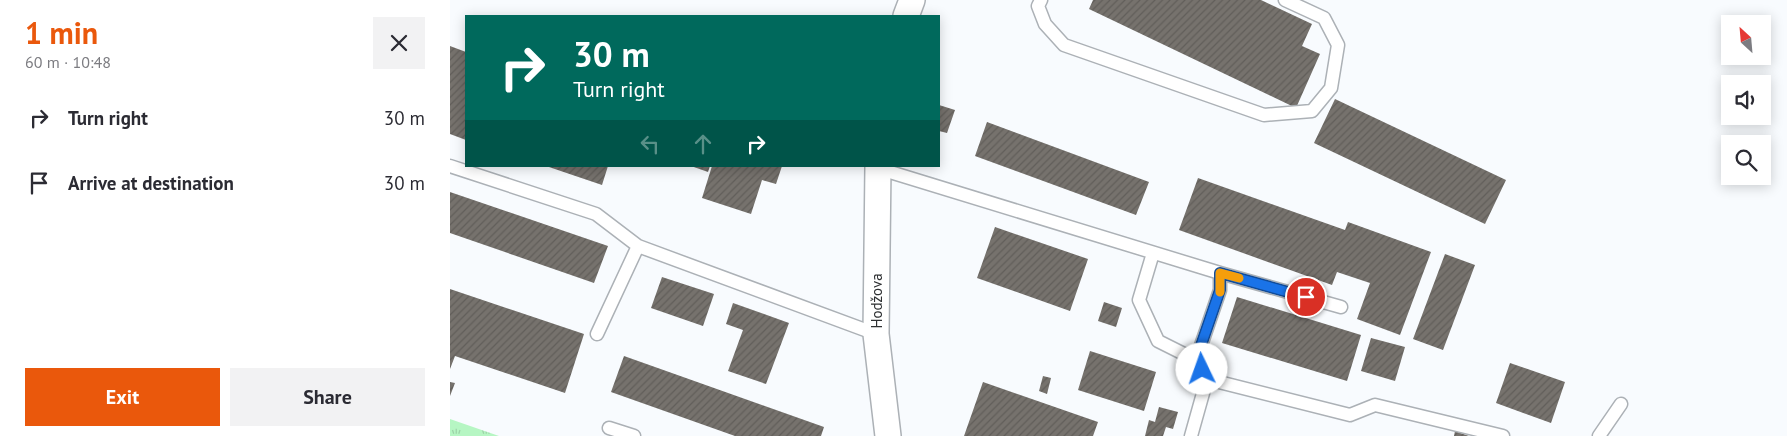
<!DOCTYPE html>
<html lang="en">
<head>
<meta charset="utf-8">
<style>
  body { margin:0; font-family:"PT Sans",sans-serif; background:#f2f2f3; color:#2b2b33; height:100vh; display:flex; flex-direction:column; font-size:19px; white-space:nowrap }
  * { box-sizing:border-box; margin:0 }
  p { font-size:16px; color:#7c7c81 }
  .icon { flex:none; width:28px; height:28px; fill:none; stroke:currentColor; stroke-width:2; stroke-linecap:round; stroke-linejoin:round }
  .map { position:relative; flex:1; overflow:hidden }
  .panel { display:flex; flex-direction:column; background:#fff; width:450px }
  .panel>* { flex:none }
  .hud { position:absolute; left:15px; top:15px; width:475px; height:152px; border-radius:0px; box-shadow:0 2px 12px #0003; background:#00695c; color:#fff; overflow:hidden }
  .needle { width:32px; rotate:334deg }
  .tools { position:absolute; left:1271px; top:15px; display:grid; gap:10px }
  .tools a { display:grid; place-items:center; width:50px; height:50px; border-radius:0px; background:#fff; box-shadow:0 2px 12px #0003; font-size:25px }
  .pin { position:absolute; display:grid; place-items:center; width:42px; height:42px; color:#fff; margin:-21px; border:2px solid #fff; border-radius:50%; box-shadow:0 1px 5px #0007 }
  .me { position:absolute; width:55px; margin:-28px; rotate:357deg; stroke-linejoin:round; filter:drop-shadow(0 0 4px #0008) }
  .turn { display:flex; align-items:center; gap:18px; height:105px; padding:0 25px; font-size:22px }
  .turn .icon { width:65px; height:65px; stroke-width:2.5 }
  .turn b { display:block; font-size:35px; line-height:42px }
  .lanes { display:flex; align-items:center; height:48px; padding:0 25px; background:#0003; justify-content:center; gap:25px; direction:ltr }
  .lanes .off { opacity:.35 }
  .round { display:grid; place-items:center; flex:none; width:52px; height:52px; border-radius:0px; background:#f2f2f3 }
  .head { display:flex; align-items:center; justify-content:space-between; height:85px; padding:0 25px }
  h1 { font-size:30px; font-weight:700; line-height:38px; color:#ea580c }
  .button { display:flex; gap:10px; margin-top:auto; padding:10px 25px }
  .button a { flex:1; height:58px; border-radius:0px; background:#ea580c; color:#fff; font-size:20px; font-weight:700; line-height:58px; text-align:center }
  .button a+a { background:#f2f2f3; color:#2b2b33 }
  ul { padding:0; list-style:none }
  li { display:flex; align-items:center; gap:15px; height:65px; padding:0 25px }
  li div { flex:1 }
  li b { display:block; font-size:19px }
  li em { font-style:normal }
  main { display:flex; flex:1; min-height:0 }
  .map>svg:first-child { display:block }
  .grass { fill:url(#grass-tufts) }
  .building { fill:url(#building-hatch) }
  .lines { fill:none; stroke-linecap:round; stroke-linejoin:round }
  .lane-casing { stroke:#acb1b6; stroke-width:15 }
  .street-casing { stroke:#acb1b6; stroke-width:28 }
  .lane { stroke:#fff; stroke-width:12 }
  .street { stroke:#fff; stroke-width:25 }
  .route-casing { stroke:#114b97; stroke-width:12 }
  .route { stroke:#1a73e8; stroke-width:9 }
  .slow { stroke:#f59e0b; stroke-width:9 }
  .labels { text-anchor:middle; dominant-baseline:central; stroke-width:5; stroke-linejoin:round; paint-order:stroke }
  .street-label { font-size:15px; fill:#2e3032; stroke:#fff }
</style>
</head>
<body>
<main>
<section class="panel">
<div class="head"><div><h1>1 min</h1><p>60 m · 10:48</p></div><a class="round"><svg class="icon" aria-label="close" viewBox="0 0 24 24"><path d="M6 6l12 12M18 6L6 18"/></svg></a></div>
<ul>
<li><svg class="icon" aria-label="right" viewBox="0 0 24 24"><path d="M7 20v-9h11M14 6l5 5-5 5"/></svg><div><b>Turn right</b></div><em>30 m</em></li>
<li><svg class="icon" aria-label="arrive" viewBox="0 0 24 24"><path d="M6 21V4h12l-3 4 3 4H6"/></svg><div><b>Arrive at destination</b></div><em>30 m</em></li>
</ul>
<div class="button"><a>Exit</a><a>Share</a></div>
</section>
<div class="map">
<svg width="1337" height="436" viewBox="0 0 1337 436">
  <defs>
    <pattern id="grass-tufts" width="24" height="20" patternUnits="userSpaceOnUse" patternTransform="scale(1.25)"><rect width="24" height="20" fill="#b6f6c3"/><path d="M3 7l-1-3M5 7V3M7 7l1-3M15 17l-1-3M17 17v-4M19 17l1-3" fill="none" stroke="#9dd3a8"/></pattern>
    <pattern id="building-hatch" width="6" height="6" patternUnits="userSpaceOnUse" patternTransform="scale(1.25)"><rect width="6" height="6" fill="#76726d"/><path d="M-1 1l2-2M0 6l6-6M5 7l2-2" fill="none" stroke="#615e5a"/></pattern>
  </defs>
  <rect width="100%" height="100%" fill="#f8fbfe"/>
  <path class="grass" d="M0,419L49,436H0Z"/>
  <path class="building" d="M643,0H811L862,24L852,46L870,54L846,108L639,9Z
    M0,46L16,52V140L0,134Z
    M885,99L1056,180L1035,224L864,143Z
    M489,105L505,110L497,133L489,131Z
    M537,122L699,182L686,215L525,156Z
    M96,166H158L152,185Z
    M241,166H260L258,172Z
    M262,166H332L326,184L312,180L301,214L252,198Z
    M748,178L895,230L898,222L981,252L950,335L907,319L920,283L887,272L882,285L729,230Z
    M0,192L158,246L144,283L0,233Z
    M545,227L638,259L620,311L527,278Z
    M995,254L1025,265L993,350L963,339Z
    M212,277L264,294L253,326L201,308Z
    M0,289L134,334L115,393L5,356L0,369Z
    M787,297L911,335L897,381L772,343Z
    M654,302L672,308L666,327L648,321Z
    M283,303L339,323L316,384L278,371L293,330L276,324Z
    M921,338L955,347L945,381L911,371Z
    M640,351L706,372L694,411L628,390Z
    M174,356L374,427L371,436H285L161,392Z
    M1060,363L1115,382L1101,423L1046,403Z
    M593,376L601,378L597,394L589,391Z
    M0,382L5,383L0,396Z
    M533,382L648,422L643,436H514Z
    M709,407L728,412L723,429L716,427L713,436H695L699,420L705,422Z
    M1005,431L1019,436H1004Z"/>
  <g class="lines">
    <g class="lane-casing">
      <path id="lane" d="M591,0L588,6L595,24L614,45L814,115L862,111L881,88L888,45L874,18L835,0
        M0,166L146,214L188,246L426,334
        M427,168L770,273V290L746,360L708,341L689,300L703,253
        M770,273L891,307
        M147,334L188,246
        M746,360L757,379L900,415L925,405L1053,436
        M159,428L184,436
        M741,436L757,379
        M1149,436L1171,404"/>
    </g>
    <g class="street-casing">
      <path id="street" d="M456,16L462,0
        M428,166L426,334L438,436"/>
    </g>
    <use href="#lane" class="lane"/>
    <use href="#street" class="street"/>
  </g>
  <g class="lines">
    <g class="route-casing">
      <path id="route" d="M752,369L746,360L770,290V273L856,297"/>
    </g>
    <use href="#route" class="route"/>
    <path class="slow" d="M770,292V273L789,278"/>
  </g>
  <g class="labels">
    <g class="street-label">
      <text transform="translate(426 301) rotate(-90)">Hodžova</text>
    </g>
  </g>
</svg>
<div class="tools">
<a><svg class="needle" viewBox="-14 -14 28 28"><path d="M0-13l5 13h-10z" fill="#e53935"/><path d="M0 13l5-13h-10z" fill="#7c7c81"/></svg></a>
<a><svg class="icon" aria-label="sound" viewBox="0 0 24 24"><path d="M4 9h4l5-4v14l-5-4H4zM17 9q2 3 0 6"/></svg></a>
<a><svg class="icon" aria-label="search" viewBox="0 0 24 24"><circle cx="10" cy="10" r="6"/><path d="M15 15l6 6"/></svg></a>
</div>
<div class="pin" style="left:856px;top:297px;background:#d93025"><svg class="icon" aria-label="arrive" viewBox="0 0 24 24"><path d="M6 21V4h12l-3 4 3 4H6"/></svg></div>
<svg class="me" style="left:752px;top:369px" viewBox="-20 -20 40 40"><circle r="19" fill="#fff"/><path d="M0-13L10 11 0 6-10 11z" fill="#1a73e8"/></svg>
<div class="hud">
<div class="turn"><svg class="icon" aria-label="right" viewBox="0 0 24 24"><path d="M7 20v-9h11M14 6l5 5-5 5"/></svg><div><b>30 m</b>Turn right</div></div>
<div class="lanes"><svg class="icon off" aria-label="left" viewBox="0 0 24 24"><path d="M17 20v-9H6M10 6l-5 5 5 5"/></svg><svg class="icon off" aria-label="ahead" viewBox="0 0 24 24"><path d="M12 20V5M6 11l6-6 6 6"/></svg><svg class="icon" aria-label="right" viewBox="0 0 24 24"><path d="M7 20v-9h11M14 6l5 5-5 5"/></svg></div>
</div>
</div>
</main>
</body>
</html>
